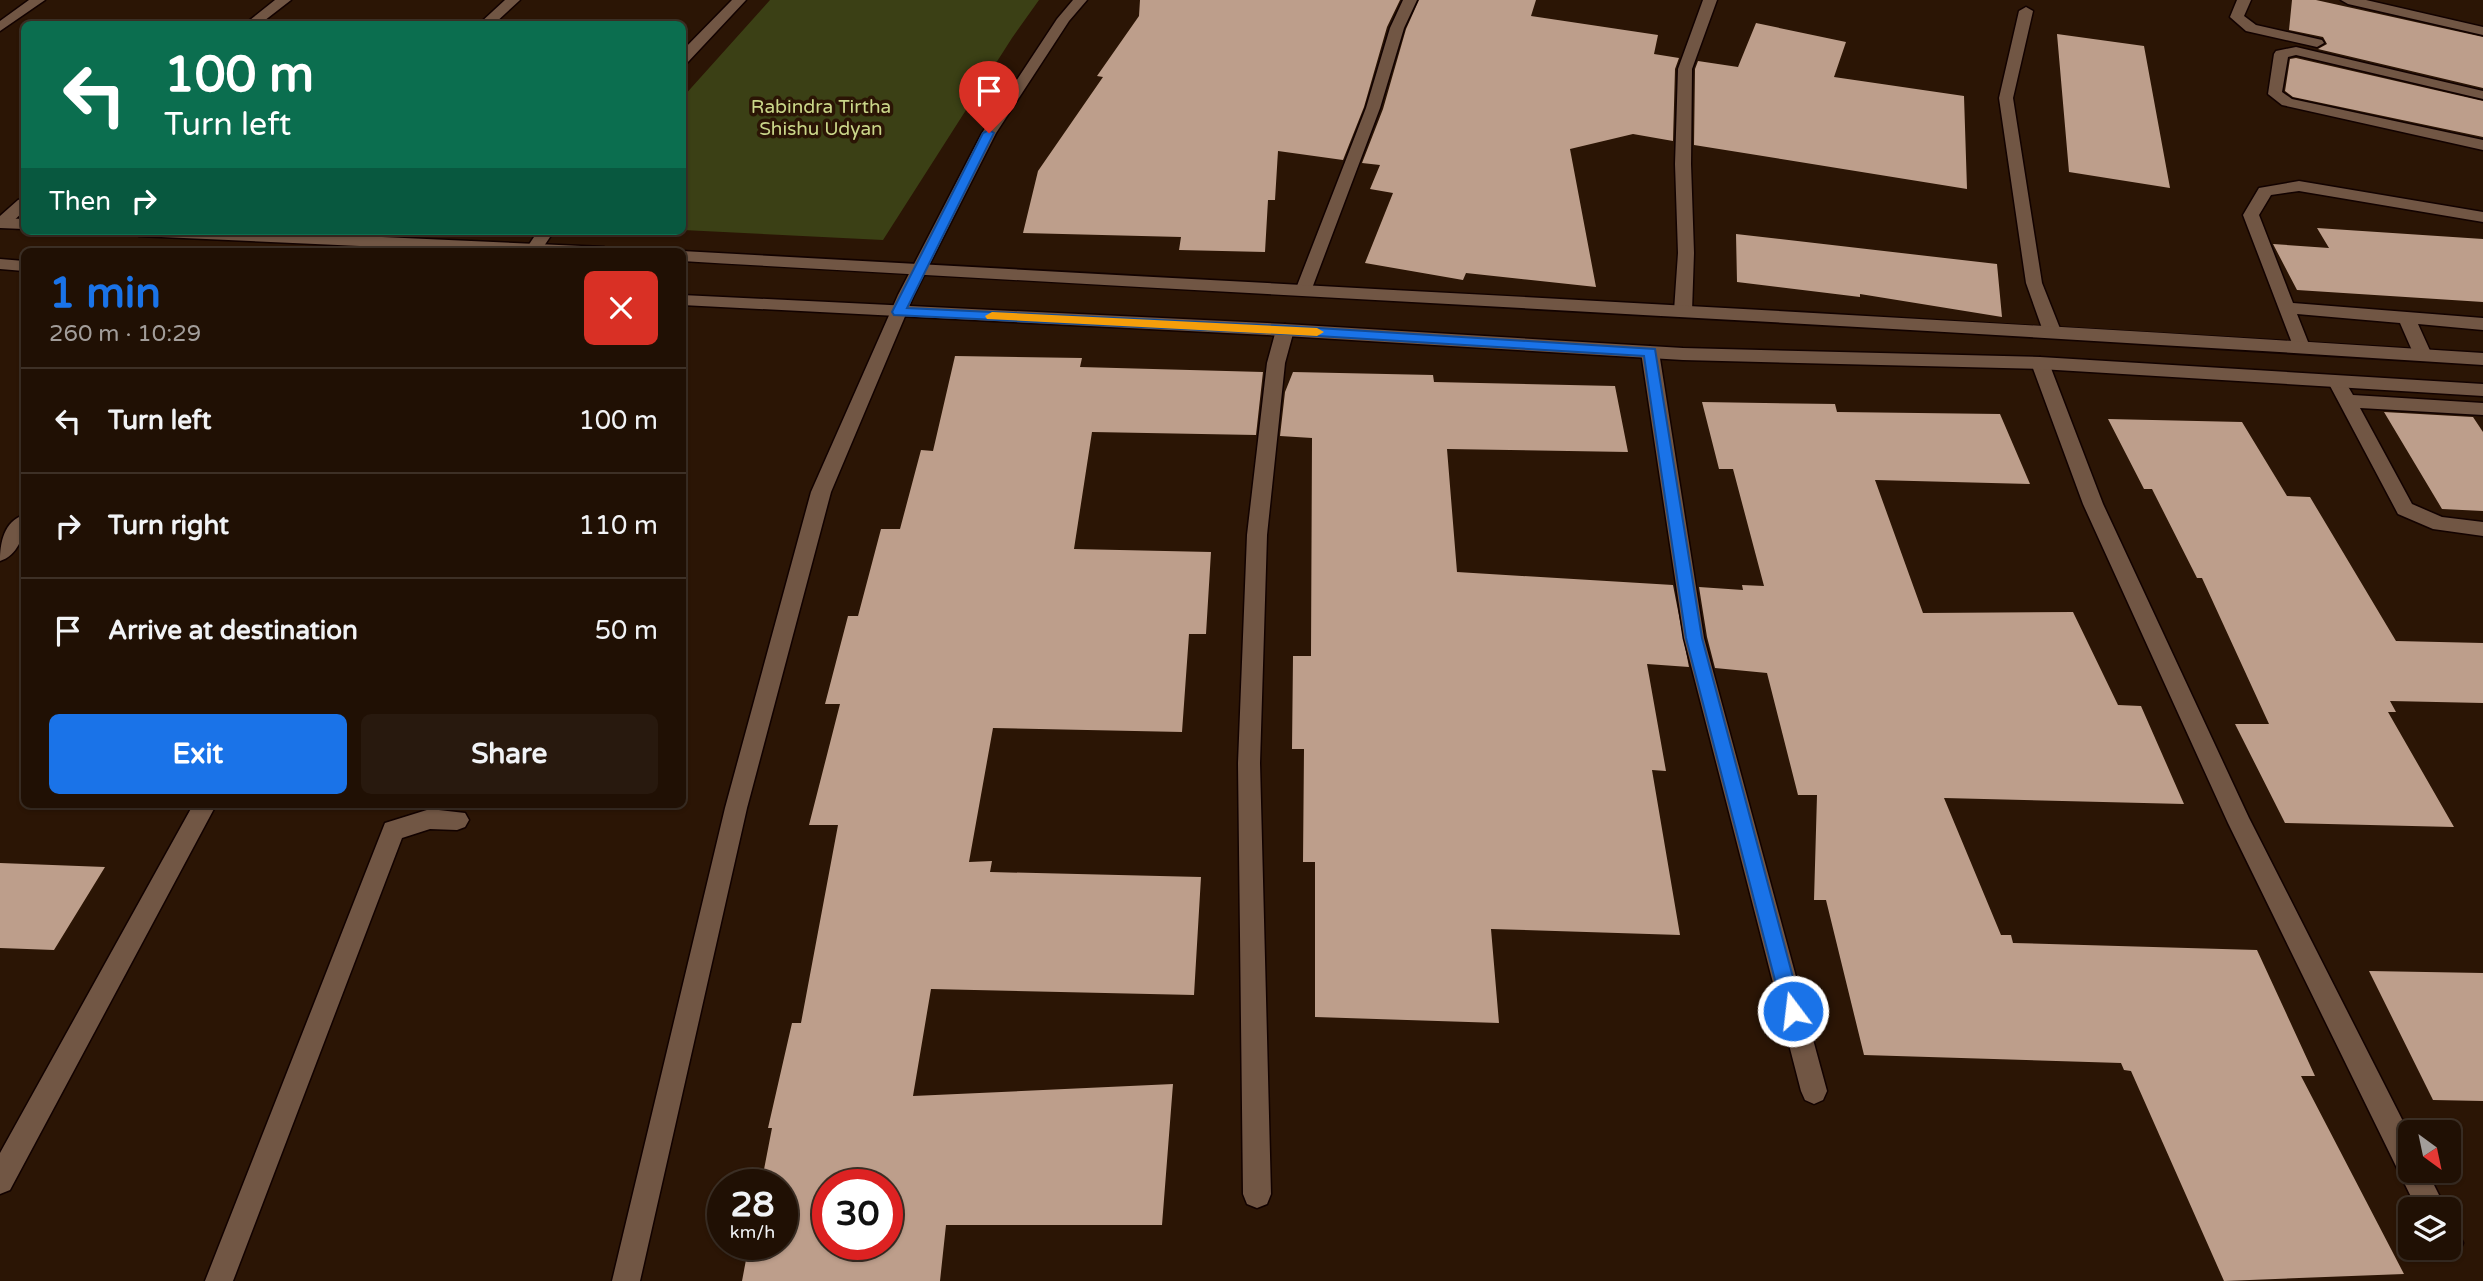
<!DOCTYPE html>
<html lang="en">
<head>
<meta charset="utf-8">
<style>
  body { margin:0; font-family:"Varela Round",sans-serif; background:#28190e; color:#f1f3f6; height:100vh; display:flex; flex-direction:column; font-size:26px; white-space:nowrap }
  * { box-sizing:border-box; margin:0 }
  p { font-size:23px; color:#a29d9a }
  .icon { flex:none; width:38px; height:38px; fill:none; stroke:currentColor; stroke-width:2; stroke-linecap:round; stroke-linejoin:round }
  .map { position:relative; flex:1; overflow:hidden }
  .panel { position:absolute; left:21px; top:248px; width:665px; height:560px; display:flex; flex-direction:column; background:#201004; border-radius:10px; box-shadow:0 2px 5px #0004,0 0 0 2px #3d3026 }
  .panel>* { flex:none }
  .banner { position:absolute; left:21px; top:21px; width:665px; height:214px; border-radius:10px; box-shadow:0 2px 5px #0004,0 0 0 2px #3d3026; background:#0b6e4f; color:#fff; overflow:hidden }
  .needle { width:46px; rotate:147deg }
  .controls { position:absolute; left:2398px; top:1120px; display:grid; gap:14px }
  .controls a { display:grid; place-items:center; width:63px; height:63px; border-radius:10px; background:#201004; box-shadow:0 2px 5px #0004,0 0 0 2px #3d3026; font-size:35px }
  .speed { position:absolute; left:707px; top:1169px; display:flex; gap:14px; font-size:35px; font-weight:700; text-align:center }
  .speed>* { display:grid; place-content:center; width:91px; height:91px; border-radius:50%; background:#201004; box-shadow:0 2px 5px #0004,0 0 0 2px #3d3026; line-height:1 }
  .speed small { font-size:18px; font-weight:400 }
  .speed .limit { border:10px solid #d22; background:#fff; color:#111 }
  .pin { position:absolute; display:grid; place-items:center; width:60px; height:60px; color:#fff; margin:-72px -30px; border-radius:50% 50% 50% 0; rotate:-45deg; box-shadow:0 0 7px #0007 }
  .pin .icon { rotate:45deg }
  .me { position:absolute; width:77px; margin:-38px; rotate:345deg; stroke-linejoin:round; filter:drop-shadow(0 0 5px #0008) }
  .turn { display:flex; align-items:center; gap:24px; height:147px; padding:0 28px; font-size:32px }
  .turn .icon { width:91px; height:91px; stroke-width:2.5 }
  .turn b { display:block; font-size:49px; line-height:60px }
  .then { display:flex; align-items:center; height:66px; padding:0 28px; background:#0003; gap:14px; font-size:26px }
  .round { display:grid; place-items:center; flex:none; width:74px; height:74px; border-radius:10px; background:#28190e }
  .headline { display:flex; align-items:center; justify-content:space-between; height:119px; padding:0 28px }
  h1 { font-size:42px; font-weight:700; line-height:52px; color:#1a73e8 }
  .primary-button { display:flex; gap:14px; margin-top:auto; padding:14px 28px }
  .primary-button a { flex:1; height:80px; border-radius:10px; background:#1a73e8; color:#fff; font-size:28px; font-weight:700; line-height:80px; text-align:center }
  .primary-button a+a { background:#28190e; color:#f1f3f6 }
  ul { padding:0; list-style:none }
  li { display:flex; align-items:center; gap:21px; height:105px; padding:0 28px; border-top:2px solid #3d3026 }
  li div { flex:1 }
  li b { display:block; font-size:26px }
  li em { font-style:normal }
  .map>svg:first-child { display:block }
  .green { fill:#3b4015 }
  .building { fill:#bd9e8b; fill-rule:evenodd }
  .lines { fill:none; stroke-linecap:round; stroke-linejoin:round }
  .lane-casing { stroke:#120200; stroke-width:3 }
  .street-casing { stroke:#120200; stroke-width:3 }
  .secondary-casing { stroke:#120200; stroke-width:3 }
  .lane { fill:#715644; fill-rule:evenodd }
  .street { fill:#715644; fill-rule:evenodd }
  .secondary { fill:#715644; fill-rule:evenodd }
  .route { fill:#1a73e8; stroke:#114b97; stroke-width:2 }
  .slow { fill:#f59e0b }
  .labels { text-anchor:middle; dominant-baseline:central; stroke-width:7; stroke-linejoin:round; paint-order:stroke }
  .far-park-label { font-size:19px; fill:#cad689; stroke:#2b1505 }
</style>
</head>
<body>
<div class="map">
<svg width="2483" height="1281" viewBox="0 0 2483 1281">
  <rect width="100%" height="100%" fill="#2b1505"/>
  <path class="green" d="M770,0H1039L1012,38L883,240L683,230V97Z"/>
  <path class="building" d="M1140,0H1400L1387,27L1364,107L1343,160L1278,151L1275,200H1268L1265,252L1179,250L1181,237L1023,233L1038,171L1103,77L1097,76L1139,16Z
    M1419,0H1536L1531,16L1658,35L1654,54L1679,58L1675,69L1673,141L1633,134L1570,149L1596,287L1466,273L1463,280L1365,263L1393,193L1370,189L1380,165L1362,163L1383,109L1406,29Z
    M2292,0H2316L2483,37V88L2318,49L2327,44L2323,37L2289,30Z
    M1756,23L1846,42L1834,77L1964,96L1967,189L1694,145L1695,69L1698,61L1738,67Z
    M2057,34L2144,46L2170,188L2069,172Z
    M2296,58L2483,101V137L2293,97L2285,91L2290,59Z
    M2317,228L2483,239V302L2297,290L2273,244L2329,248Z
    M1736,234L1997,264L2002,317L1860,294V297L1737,282Z
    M955,356L1082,358L1080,367L1263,372L1256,435L1092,432L1074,549L1211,552L1206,634H1189L1182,732L993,728L969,862L992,861L990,872L1201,877L1194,995L931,989L913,1096L1173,1084L1162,1225H946L940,1281H742L749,1244H782V1185H761L772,1128H768L792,1023H801L838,825H809L840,704H825L848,616H858L881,529H900L921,450L933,451ZM828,1185H887V1244H828Z
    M1293,372L1433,375L1434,382L1615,386L1628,452L1447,449L1457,572L1673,585L1689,667L1647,664L1666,771L1652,770L1680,935L1491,929L1499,1023L1315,1017V862H1303L1304,749H1292L1293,656H1311L1312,438L1280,436L1285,392Z
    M1702,402L1835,404L1837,412L2000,414L2030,484L1875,480L1923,613L2073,612L2118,705L2141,706L2184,804L1944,798L2001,935H2011L2013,943L2257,950L2315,1076H2301L2404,1274L2224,1281L2131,1071L2124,1070L2121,1063L1864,1055L1826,900H1814L1817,795H1798L1767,673L1715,668L1707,637L1699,587L1743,590L1742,585L1764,586L1733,469H1719Z
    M2384,412L2473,417L2483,432V511L2442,509Z
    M2108,419L2242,422L2287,496L2310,497L2396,641L2483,643V703L2390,701L2396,712H2388L2454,827L2285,823L2235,724H2269L2202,578H2197L2152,489H2144Z
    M0,863L105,867L54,950L0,948Z
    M2369,971L2483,973V1101L2433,1100Z"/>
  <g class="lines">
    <g class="lane-casing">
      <path id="lane" d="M430,809L465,813L469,820L465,827L457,830L430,829L402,838L233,1281H205L385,823Z"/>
    </g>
    <g class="street-casing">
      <path id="street" d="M29,0H45L0,31V21Z
        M275,0H291L260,24H245Z
        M505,0H520L494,24H479Z
        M732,0H746L687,63L682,64V51Z
        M1073,0H1087L1069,21L996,133L914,295L831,492L747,808L640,1281H612L725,808L811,492L898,295L982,133L1057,19Z
        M1403,0H1417L1404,28L1380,108L1311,291L1309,295H1297L1295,291L1366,108L1390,28Z
        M1703,0H1717L1692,69L1691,164L1694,253L1692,311L1683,316L1674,311L1678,253L1675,164L1678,69Z
        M2237,0H2251L2244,16L2256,25L2322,40L2324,43L2317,47L2246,31L2230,17Z
        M2341,0H2366L2483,27V35L2348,4Z
        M2026,7L2033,11L2013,98L2042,283L2061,331L2052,337L2043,331L2026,283L1999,98L2019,11Z
        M2296,47L2483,91V99L2296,55L2288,57L2282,92L2292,99L2483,140V150L2282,105L2268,94L2274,54L2276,51Z
        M2299,181L2483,212V222L2299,191L2271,195L2259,215L2293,303L2483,318V330L2418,324L2432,355L2423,361L2414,355L2400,323L2297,314L2310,347L2301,353L2295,351L2243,215L2259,188Z
        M24,198V211L8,226L0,227V216L18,200Z
        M538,231H554L540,252H524Z
        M1285,324L1294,330L1285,363L1267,535L1260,763L1271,1194L1267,1204L1257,1208L1247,1204L1243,1194L1238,763L1247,535L1267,363L1276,330Z
        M1650,346L1659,352L1704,638L1827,1091L1823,1100L1814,1104L1805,1100L1801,1091L1684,638L1641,352Z
        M2040,357L2049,363L2103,504L2249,818L2410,1135V1171H2427L2446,1209H2417L2228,823L2083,504L2031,363Z
        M2337,376L2343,378L2353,395L2483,403V415L2360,408L2412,504L2442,517L2483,522V536L2433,529L2398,514L2328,382Z
        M24,515C26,532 19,555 0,561C0,543 4,521 24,515Z
        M193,805H216L10,1190L0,1194V1153Z
        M2448,1227L2458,1231L2463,1243L2459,1253L2449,1257L2439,1253L2437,1248H2448Z"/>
    </g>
    <g class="secondary-casing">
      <path id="secondary" d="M0,218L24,219V229L0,228Z
        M131,231H248L604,247L612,252H493L139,236Z
        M682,251C1282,285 1883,314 2483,353V365C1883,326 1283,296 682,261V252H678Z
        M0,259L24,261V271L0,269Z
        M682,295L1285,324L1683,348L2040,357L2483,384V396L2040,369L1683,360L1285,336L682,305Z"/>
    </g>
    <use href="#lane" class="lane"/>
    <use href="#street" class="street"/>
    <use href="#secondary" class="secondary"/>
  </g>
  <path class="route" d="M989,130L994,133L907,308L1285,326L1655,349L1702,638L1802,1011L1800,1017L1793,1020L1786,1017L1783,1011L1686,638L1644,356L1285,334L894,315L892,312L983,133Z"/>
  <path class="slow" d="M992,312L1317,328L1324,332L1317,336L987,319L985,316Z"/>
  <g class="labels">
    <g class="far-park-label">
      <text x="821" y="107">Rabindra Tirtha<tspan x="821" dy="22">Shishu Udyan</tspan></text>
    </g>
  </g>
</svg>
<div class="controls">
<a><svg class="needle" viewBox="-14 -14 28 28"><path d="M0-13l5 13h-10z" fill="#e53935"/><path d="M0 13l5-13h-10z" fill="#a29d9a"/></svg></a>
<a><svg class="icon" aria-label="layers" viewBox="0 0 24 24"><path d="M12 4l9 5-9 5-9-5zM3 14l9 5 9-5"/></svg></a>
</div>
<div class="speed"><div>28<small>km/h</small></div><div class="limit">30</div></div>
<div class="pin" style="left:989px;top:133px;background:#d93025"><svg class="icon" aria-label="arrive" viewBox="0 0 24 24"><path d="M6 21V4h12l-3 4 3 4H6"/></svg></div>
<svg class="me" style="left:1793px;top:1011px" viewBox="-20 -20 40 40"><circle r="17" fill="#1a73e8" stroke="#fff" stroke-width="3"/><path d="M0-11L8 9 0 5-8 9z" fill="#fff"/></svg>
<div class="banner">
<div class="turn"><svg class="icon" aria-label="left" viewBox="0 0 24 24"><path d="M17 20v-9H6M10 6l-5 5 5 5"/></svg><div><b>100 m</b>Turn left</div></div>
<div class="then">Then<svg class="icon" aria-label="right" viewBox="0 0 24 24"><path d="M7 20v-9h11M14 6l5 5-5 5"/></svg></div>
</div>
<section class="panel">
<div class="headline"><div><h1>1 min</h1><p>260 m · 10:29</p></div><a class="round" style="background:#d93025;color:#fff"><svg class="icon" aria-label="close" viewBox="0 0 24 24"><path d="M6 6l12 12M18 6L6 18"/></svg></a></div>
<ul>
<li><svg class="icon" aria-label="left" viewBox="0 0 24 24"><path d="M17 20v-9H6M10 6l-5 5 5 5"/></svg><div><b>Turn left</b></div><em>100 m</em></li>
<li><svg class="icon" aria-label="right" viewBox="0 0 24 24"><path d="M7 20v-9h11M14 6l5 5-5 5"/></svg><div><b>Turn right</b></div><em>110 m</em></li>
<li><svg class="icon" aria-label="arrive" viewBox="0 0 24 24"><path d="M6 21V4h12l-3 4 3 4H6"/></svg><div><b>Arrive at destination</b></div><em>50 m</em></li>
</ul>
<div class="primary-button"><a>Exit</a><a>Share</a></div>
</section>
</div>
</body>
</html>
